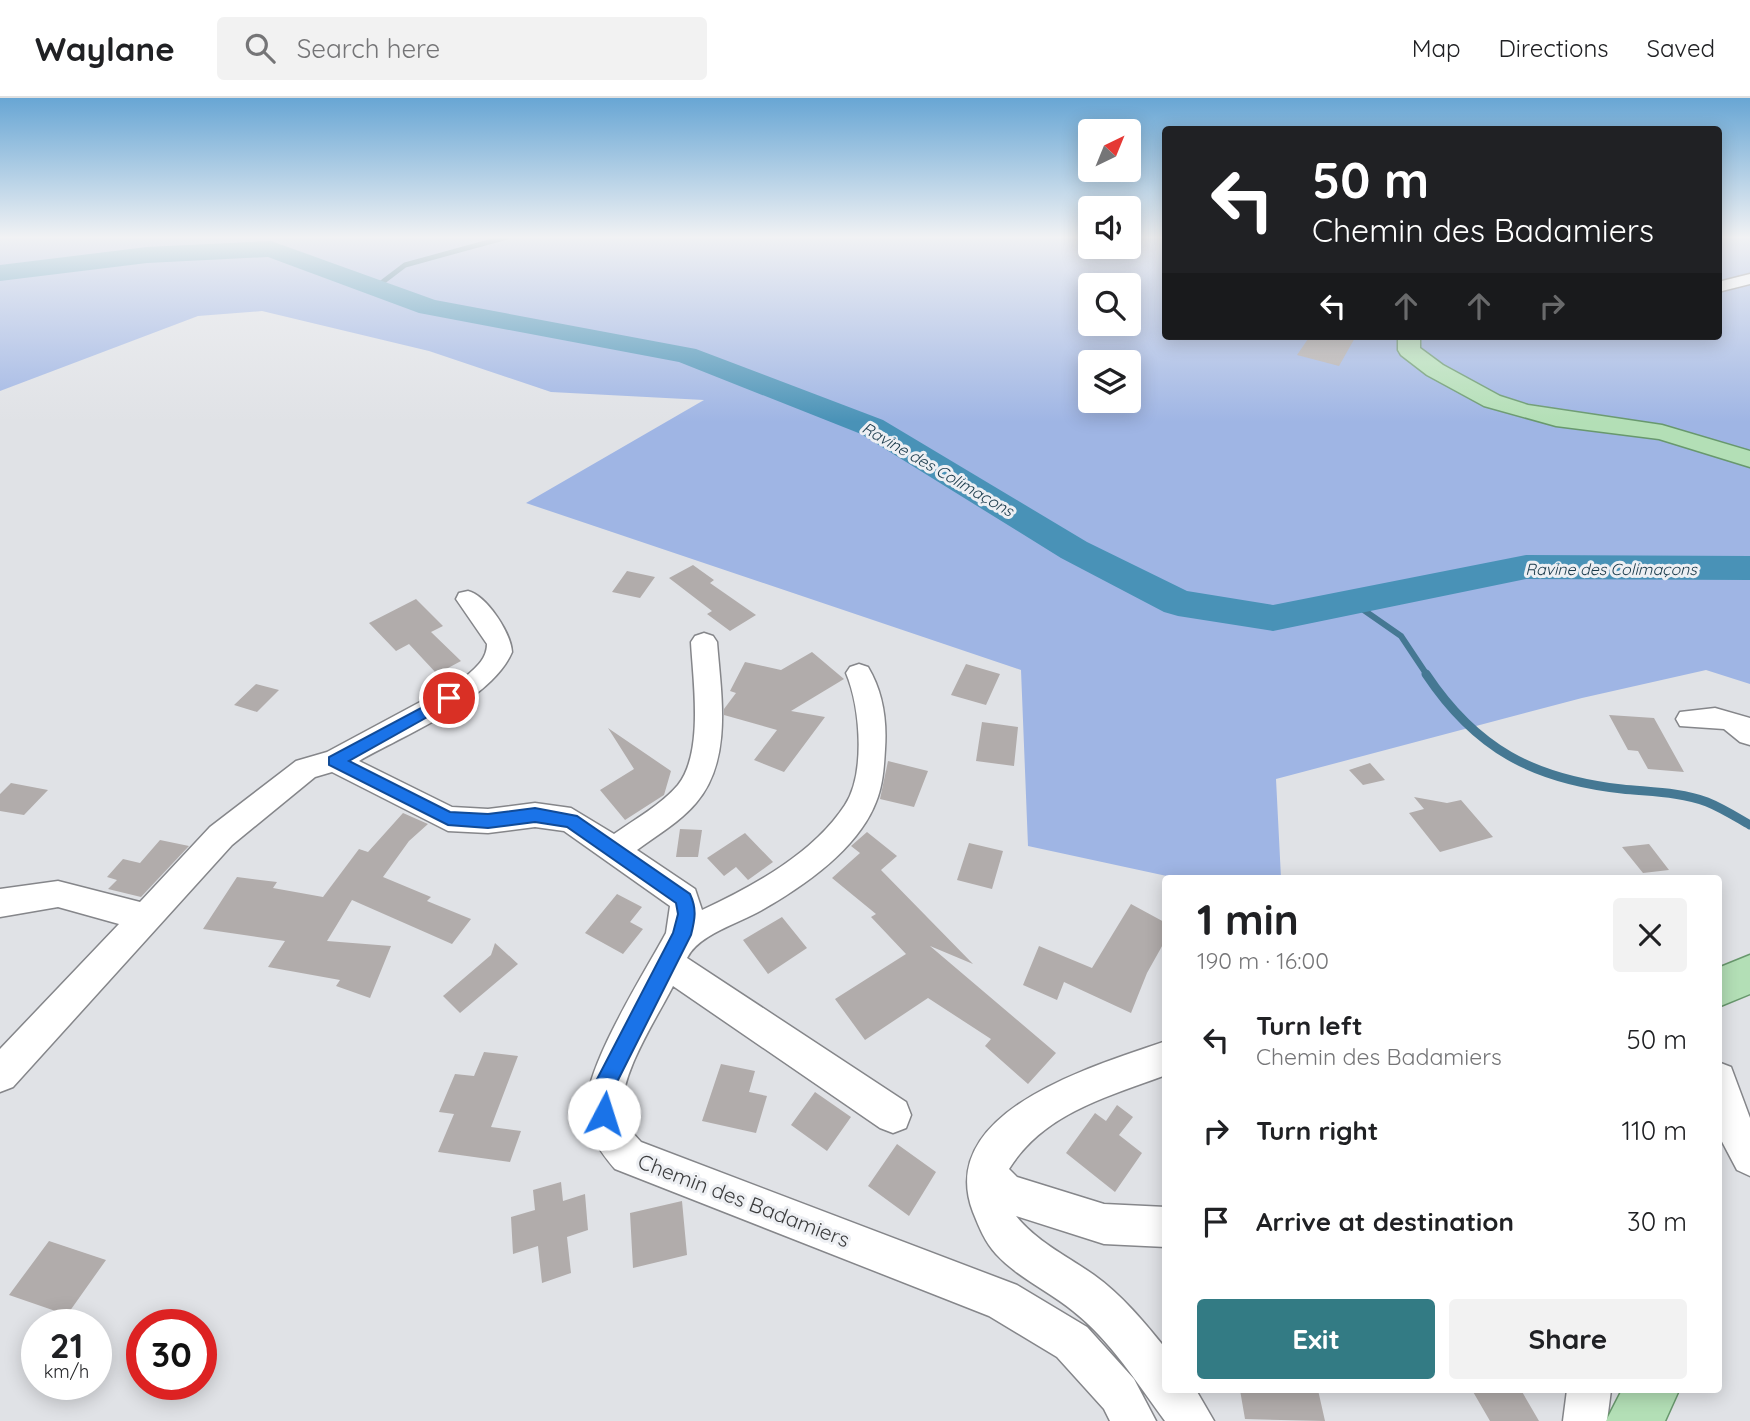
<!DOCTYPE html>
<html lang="en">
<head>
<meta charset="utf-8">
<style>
  body { margin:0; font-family:Quicksand,sans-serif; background:#f2f2f2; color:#202124; height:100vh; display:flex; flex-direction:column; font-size:26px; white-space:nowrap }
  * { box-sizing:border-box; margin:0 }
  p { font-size:23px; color:#757577 }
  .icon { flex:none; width:38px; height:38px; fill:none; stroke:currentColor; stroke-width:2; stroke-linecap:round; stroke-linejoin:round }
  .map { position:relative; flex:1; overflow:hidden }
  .panel { position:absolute; left:1162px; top:777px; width:560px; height:518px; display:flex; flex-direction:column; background:#fff; border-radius:7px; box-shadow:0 4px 18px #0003 }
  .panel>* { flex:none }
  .hud { position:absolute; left:1162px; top:28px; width:560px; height:214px; border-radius:7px; box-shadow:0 4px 18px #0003; background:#202124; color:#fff; overflow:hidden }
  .needle { width:46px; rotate:43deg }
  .tools { position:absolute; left:1078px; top:21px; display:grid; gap:14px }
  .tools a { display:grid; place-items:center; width:63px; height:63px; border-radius:7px; background:#fff; box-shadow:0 4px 18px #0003; font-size:35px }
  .speed { position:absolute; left:21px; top:1211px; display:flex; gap:14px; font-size:35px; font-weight:700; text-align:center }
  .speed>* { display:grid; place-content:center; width:91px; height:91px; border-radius:50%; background:#fff; box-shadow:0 4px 18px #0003; line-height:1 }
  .speed small { font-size:18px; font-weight:400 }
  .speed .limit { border:10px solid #d22; background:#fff; color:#111 }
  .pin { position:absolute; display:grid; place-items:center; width:60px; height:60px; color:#fff; margin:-30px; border:4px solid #fff; border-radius:50%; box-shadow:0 2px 7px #0007 }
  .me { position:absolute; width:77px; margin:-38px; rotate:5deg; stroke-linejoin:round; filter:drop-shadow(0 0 5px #0008) }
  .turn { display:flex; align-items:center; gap:24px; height:147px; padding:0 35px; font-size:32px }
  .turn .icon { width:91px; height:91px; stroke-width:2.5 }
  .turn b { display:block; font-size:49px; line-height:60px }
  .lanes { display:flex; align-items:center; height:66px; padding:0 35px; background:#0003; justify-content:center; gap:35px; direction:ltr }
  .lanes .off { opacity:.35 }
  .round { display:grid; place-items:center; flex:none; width:74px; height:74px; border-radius:7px; background:#f2f2f2 }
  .overview { display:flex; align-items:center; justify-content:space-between; height:119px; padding:0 35px }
  h1 { font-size:42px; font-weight:800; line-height:52px }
  .cta { display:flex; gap:14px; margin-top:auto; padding:14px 35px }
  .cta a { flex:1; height:80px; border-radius:7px; background:#337b84; color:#fff; font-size:28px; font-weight:800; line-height:80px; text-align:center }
  .cta a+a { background:#f2f2f2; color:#202124 }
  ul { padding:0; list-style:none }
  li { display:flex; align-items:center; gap:21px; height:91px; padding:0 35px }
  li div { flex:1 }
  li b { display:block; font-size:26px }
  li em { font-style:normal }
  header { display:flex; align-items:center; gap:42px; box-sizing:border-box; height:98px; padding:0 35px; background:#fff; border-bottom:2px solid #e0e0e0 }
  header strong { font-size:33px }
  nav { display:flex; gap:38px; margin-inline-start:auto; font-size:24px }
  .search { width:490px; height:63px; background:#f2f2f2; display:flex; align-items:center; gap:18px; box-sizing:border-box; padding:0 24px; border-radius:7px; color:#757577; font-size:26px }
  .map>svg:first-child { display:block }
  .green { fill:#9fb5e4; fill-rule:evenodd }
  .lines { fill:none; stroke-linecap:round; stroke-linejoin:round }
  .stream-far2 { stroke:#457893; stroke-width:5 }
  .stream-far1 { stroke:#457893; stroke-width:6 }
  .stream { stroke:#457893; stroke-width:9 }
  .river { fill:#4992b7; fill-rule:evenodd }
  .building { fill:#b1acab }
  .minor-casing { stroke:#85868a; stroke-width:3 }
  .major-casing { stroke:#68986d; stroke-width:3 }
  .minor { fill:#fff; fill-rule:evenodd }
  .major { fill:#b3dfb6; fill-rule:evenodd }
  .route { fill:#1a73e8; stroke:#114b97; stroke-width:2 }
  .labels { text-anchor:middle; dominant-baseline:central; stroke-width:6; stroke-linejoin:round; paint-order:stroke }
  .far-water-label { font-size:16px; font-style:italic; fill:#163748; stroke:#edeff3 }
  .near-street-label { font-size:21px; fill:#3c3d3e; stroke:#edeff3 }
</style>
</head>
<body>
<header>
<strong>Waylane</strong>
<div class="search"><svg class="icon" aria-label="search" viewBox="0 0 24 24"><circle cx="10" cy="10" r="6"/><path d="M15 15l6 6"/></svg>Search here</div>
<nav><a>Map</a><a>Directions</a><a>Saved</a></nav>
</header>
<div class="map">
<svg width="1750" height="1323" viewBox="0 0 1750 1323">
  <rect width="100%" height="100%" fill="#e0e2e6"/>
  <path class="green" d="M0,139H1090V149H1129V139H1165L1166,238H1718L1719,139H1750V586L1706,572L1582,600L1276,681L1281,780H1176L1028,748L1021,572L526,405L704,302L551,294L429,253L262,213L198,218L0,293ZM1090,187H1129V226H1090ZM1090,264H1129V303H1090Z"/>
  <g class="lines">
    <path class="stream-far2" d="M376,189L405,167L507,139"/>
    <path class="stream-far1" d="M1355,506L1401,538L1427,577"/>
    <path class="stream" d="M1426,576C1476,651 1533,681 1622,691C1649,694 1681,694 1707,704C1722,710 1736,719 1750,727"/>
    <path class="river" d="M271,143L435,202L696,251L883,322L1087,444L1187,493L1273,507L1526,457L1750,458V482L1526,481L1273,533L1178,518L1164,514L1061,460L861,336L679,264L419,215L268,159L147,165L0,183V167L147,149Z"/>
  </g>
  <path class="building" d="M1310,238H1356L1339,268L1297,257Z
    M693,467L714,482L710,485L756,517L730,533L707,516L712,513L669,480Z
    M627,473L655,479L640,500L612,494Z
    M416,501L443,528L431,534L461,563L437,576L409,546L396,553L369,525Z
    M812,554L844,581L791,613L825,619L784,674L754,662L777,632L724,617V611L736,595L730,593L745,564L781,572Z
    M966,566L1000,576L986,607L951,597Z
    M256,586L279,592L257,614L234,607Z
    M1609,617L1654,620L1684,674L1648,671L1638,653L1628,652Z
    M982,624L1018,629L1014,668L976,663Z
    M608,630L671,673L664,697L625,722L600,692L634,671Z
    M888,663L928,673L914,709L880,701Z
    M1370,665L1385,682L1363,687L1349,672Z
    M11,685L48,692L24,717L0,713V696Z
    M1414,699L1447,705L1461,702L1493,739L1440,754L1409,715L1424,711Z
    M403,715L428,726L409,743L383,779L431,799L427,803L471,821L452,846L352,802L327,843L391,848L370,900L336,888L340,882L268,869L285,843L203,831L237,779L277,784L273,790L323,799L359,751L368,754Z
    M680,731L702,732L698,759H676Z
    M867,734L897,758L881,772L973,866L930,848L1056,955L1028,986L985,948L991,941L928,900L865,942L835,901L906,856L871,819L876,816L832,780L860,755L851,748Z
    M745,735L773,764L748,782L736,769L724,778L707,760Z
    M160,742L189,748L141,799L108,791L117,782L107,779L123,761L140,765Z
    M969,745L1003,753L992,791L957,782Z
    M1649,746L1669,772L1643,775L1622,749Z
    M617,796L642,809L630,824L643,831L623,856L585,835Z
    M1131,806L1166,825V841L1147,875L1131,915L1064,884L1057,902L1023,887L1039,848L1092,870Z
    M782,819L807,850L768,876L743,842Z
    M495,845L518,866L460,915L443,898L491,857Z
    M484,954L518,958L491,1029L521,1033L510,1064L438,1054L454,1016L439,1014L455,976L474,978Z
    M721,966L755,973L749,994L767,998L756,1035L702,1023Z
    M815,994L851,1019L827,1053L791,1027Z
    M1117,1007L1133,1019L1119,1037L1142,1055L1115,1094L1066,1055L1095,1015L1106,1023Z
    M897,1046L936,1074L909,1118L868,1088Z
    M561,1084L563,1103L585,1096L588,1132L567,1139L571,1175L542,1185L538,1148L513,1156L511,1119L535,1112L533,1092Z
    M682,1103L687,1157L633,1170L630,1115Z
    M49,1143L106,1162L67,1217L9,1197Z
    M1240,1292H1318L1325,1323L1245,1321Z
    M1472,1292H1521L1539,1323H1490Z"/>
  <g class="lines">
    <g class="minor-casing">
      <path id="minor" d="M1750,176V186L1718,194V184Z
        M468,493C487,498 511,535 512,554C492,602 404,637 359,663L452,709L488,711L535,705L571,710L614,736C635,721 661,707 678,687C704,654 693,583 691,544L695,538L704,535L713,538L717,544C721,596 733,662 696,705C680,724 657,737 637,752L695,791L702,812C753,788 813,756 845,707C866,675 860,608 846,575L850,569L859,566L868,569C883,594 887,622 885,651C884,669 883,687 876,704C858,751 804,788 762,812C738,826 699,836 687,860L906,1004L911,1017L906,1030L893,1035L880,1030L673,888C657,920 616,981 623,1017C625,1028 634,1036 641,1044L1017,1187L1087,1229L1134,1281L1156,1323H1110L1104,1311L1057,1259L989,1218L615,1071C602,1056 587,1036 586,1015C583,971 644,876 666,835L670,808L564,733L535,729L488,735L448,733L332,674L315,679L232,747L13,989L0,994V951L119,826L58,809L0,819V791L58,783L140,804L210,729L296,663L327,654L463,581C474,571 487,562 487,546L456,501L459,495Z
        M1715,610L1750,620V647L1740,644L1724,631L1680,628L1676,621L1680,614Z
        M1166,943V977C1107,999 1044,1015 1009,1071L1017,1079L1104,1106L1166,1109V1149L1104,1146L1016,1118C1037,1144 1067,1158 1094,1177C1122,1197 1144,1224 1166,1251V1292H1196L1214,1323H1165C1137,1285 1111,1243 1073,1213C1049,1193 1018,1180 996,1156C985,1144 979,1129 973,1114C934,1012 1098,967 1166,943Z
        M1718,964L1731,969L1750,1020V1078L1737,1072L1718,1036Z
        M1567,1292H1611L1607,1323H1563Z"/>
    </g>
    <g class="major-casing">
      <path id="major" d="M1398,238H1420V250L1443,267L1500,298L1528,307L1662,327L1750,353V369L1659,341L1556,328L1484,308L1427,277L1401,257L1398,252Z
        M1750,857V896L1718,909V870Z
        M1622,1292H1679L1665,1323H1606Z"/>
    </g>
    <use href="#minor" class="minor"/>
    <use href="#major" class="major"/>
  </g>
  <linearGradient id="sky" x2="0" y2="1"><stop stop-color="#68a6d4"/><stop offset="0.43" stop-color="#f1f2f4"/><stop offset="1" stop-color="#f1f2f4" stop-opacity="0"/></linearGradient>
  <rect width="1750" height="324" fill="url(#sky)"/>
  <path class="route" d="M449,595L454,597V604L349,663L450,714L488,716L535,710L577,718L690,796C697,811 695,821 691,837L617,984L611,1024L604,1027L597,1024L593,1016L596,983L673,835L678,816L676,805L567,729L535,724L488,730L448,727L329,667V659Z"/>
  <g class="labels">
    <g class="far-water-label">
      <text transform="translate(938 371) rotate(30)">Ravine des Colimaçons</text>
      <text x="1611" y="471">Ravine des Colimaçons</text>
    </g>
    <g class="near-street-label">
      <text transform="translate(744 1102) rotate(21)">Chemin des Badamiers</text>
    </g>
  </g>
</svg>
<div class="tools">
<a><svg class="needle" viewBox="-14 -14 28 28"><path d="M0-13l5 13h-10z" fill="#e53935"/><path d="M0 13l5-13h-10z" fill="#757577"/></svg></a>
<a><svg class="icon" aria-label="sound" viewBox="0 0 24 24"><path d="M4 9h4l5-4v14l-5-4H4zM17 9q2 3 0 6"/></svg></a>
<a><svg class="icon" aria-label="search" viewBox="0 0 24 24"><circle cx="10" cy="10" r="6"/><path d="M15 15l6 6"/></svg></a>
<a><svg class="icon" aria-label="layers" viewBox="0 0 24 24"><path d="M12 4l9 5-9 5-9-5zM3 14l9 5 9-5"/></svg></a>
</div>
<div class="speed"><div>21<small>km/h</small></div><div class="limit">30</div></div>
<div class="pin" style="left:449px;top:600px;background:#d93025"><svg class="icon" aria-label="arrive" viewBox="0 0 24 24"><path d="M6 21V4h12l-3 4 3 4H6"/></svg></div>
<svg class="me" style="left:604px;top:1016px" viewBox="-20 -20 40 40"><circle r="19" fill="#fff"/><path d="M0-13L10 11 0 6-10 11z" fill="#1a73e8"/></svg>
<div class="hud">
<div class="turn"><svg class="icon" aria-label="left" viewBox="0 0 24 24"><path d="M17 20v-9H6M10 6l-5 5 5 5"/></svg><div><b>50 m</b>Chemin des Badamiers</div></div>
<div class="lanes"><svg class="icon" aria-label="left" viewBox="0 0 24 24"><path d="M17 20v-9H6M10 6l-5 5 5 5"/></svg><svg class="icon off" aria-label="ahead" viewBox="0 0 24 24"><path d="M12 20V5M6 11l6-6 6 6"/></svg><svg class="icon off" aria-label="ahead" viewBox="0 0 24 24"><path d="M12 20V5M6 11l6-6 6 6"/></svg><svg class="icon off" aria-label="right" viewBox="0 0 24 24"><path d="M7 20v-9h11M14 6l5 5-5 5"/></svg></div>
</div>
<section class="panel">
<div class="overview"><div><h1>1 min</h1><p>190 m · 16:00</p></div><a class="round"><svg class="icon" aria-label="close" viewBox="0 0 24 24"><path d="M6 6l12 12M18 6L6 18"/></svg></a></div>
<ul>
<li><svg class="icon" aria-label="left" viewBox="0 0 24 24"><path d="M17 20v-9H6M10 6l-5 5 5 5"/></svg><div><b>Turn left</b><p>Chemin des Badamiers</p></div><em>50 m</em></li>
<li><svg class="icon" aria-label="right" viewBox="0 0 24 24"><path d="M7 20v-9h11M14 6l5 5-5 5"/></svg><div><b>Turn right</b></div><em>110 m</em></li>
<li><svg class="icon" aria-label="arrive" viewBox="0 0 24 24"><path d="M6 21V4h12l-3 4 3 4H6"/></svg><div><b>Arrive at destination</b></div><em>30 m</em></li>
</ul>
<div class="cta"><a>Exit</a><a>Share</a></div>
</section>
</div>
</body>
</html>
